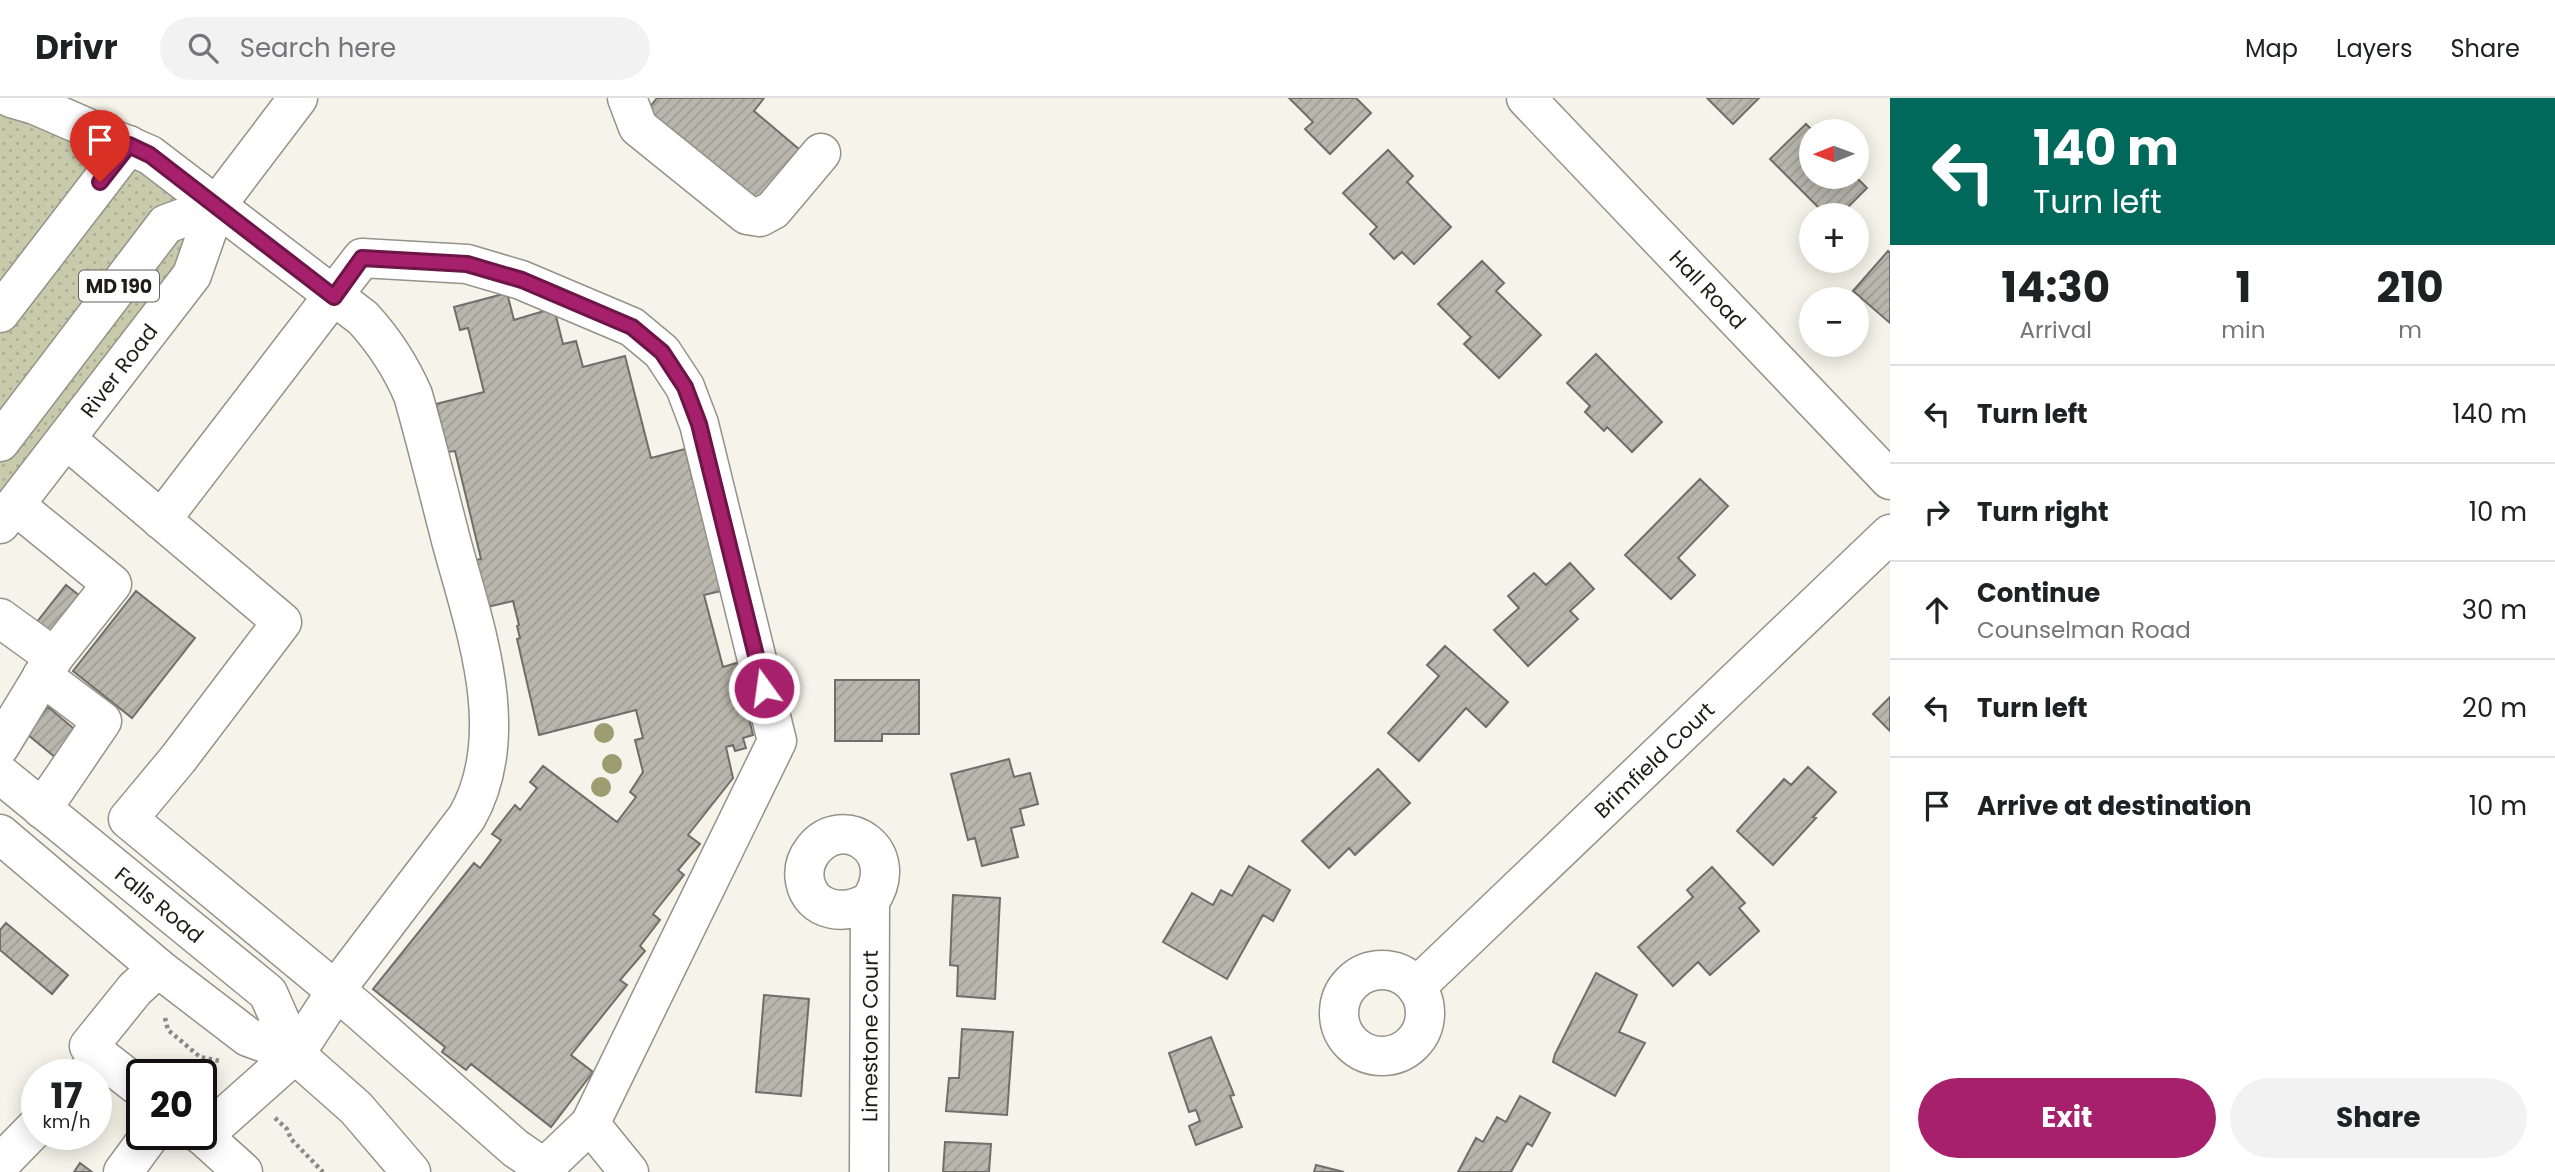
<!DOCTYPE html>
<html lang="en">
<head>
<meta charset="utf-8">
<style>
  body { margin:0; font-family:Poppins,sans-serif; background:#f2f2f2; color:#202124; height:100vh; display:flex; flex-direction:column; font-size:26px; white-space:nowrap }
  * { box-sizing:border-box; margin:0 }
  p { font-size:23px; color:#757577 }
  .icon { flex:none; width:38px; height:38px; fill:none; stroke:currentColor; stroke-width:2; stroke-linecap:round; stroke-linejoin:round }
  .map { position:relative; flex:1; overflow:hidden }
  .panel { display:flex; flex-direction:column; background:#fff; width:665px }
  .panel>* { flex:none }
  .top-card { background:#00695c; color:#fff; overflow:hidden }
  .needle { width:46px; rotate:269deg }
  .buttons { position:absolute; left:1799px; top:21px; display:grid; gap:14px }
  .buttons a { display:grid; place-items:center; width:70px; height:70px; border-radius:50%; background:#fff; box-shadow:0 4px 18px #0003; font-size:35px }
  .speed { position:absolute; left:21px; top:961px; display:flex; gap:14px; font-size:35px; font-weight:700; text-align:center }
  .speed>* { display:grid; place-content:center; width:91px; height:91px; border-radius:50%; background:#fff; box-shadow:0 4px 18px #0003; line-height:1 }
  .speed small { font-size:18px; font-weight:400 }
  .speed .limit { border:4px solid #111; border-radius:10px; background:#fff; color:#111 }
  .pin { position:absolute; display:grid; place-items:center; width:60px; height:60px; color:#fff; margin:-72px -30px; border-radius:50% 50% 50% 0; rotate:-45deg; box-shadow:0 0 7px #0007 }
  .pin .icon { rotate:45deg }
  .me { position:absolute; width:77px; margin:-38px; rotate:346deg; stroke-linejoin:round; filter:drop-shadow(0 0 5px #0008) }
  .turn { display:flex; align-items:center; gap:24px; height:147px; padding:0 28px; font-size:32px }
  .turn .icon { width:91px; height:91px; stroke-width:2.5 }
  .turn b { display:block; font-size:49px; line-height:60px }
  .eta { display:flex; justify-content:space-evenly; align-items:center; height:119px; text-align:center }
  .eta b { font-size:42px; font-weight:700; line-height:49px }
  .cta { display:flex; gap:14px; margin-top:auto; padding:14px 28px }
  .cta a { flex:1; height:80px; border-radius:42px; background:#a6206b; color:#fff; font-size:28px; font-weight:700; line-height:80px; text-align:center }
  .cta a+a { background:#f2f2f2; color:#202124 }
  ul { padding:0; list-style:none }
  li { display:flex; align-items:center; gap:21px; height:98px; padding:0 28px; border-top:2px solid #e0e0e0 }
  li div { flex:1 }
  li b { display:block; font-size:26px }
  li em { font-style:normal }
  header { display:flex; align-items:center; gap:42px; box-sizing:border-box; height:98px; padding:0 35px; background:#fff; border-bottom:2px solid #e0e0e0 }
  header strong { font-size:33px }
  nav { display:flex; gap:38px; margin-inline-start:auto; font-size:24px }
  .search { width:490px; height:63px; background:#f2f2f2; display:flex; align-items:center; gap:18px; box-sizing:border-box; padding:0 24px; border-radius:38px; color:#757577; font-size:26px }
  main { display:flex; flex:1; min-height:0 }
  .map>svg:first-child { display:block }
  .park { fill:url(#park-dots) }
  .building { fill:url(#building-hatch); stroke:#706e66; stroke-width:2 }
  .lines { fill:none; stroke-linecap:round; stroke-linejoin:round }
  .minor-casing { stroke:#959289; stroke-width:41 }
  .major-casing { stroke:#959289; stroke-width:41 }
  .path { stroke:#8c8a84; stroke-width:4.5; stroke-dasharray:3.5 3.5; stroke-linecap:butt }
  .minor { stroke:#fff; stroke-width:38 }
  .major { stroke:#fff; stroke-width:38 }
  .tree { fill:#9c9d70 }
  .route-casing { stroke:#6c1546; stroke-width:18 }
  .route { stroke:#a6206b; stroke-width:12 }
  .labels { text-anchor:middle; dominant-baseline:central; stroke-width:7; stroke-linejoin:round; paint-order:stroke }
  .shield { fill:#fff; stroke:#62615f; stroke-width:2 }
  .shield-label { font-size:19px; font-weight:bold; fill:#1e1d1a }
  .street-label { font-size:21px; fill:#1e1d1a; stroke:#fff }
</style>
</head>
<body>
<header>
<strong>Drivr</strong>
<div class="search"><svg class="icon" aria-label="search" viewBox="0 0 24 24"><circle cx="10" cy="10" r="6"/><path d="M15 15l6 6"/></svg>Search here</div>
<nav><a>Map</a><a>Layers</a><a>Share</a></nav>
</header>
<main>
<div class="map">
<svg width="1890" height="1074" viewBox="0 0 1890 1074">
  <defs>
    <pattern id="park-dots" width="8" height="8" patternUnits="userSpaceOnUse" patternTransform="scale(1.75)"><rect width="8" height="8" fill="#c8cbab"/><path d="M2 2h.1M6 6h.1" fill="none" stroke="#abae93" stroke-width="1.8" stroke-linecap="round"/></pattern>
    <pattern id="building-hatch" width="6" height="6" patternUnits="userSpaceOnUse" patternTransform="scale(1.75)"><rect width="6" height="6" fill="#b9b6ad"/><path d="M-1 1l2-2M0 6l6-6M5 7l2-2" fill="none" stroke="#9f9c94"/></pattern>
  </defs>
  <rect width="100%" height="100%" fill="#f6f3ea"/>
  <path class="park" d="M0,0L216,108L192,177L0,398Z"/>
  <path class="building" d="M657,0H764L754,13L800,52L753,110L642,19Z
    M1289,0H1356L1371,15L1330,56L1305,31L1313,24Z
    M1707,0H1759L1733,26Z
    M1806,26L1813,33L1811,79H1856L1867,90L1840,117H1826L1770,61Z
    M1388,52L1413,78L1407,84L1451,129L1414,166L1402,154L1394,161L1370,136L1377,129L1343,95Z
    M1888,153L1890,155V225L1853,193Z
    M1482,163L1504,185L1496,193L1541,237L1499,280L1464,246L1471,239L1438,206Z
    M507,195L514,222L554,210L563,246L576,243L583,269L625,258L651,360L685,351L721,493L704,497L723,569L743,563L756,614L748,616L753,637L743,640L746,650L735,653L733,647L726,649L733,680L688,737L700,746L678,772L684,777L653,816L660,822L640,848L645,853L620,882L627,887L571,957L593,974L551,1029L471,966L466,972L442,954L445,949L373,891L474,765L480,770L501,742L492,736L515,707L520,712L537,690L530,684L543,668L617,724L636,699L630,694L643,674L635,642L643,640L636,612L539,637L517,541L520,540L517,528L519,527L513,503L487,509L476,462L481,461L455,353L448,354L436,306L484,294L468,230L460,232L454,209Z
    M1596,256L1662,324L1632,354L1607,329L1604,333L1585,314L1590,308L1567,285Z
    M1700,381L1728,408L1678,460L1695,477L1671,501L1625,457Z
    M1570,465L1594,491L1570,513L1578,521L1528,568L1494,532L1519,510L1508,498L1534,475L1546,487Z
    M66,487L89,505L57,547L33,529Z
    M136,493L195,540L132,620L73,573Z
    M1445,548L1508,604L1486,629L1466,610L1419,663L1388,635L1439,578L1427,567Z
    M835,582H919V636H882V643H835Z
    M1890,599V633L1873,616Z
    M48,609L84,639L62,665L27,636Z
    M1009,661L1014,679L1030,675L1038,706L1020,711L1024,727L1011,730L1018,759L982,768L975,740L968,742L951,676Z
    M1808,669L1836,694L1813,719L1816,720L1773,767L1737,733L1784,681L1791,687Z
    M1378,671L1410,705L1355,757L1349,750L1329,770L1302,743Z
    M1249,768L1290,792L1273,823L1263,817L1227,881L1163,844L1192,795L1213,807L1221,792L1232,798Z
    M1712,769L1745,805L1739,810L1759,833L1710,877L1698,864L1673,888L1638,849L1693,799L1687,792Z
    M953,797L1000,800L995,901L957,898L958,868L950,867Z
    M6,825L68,877L52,896L0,852V832Z
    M1596,875L1637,897L1619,934L1645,945L1615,998L1553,964L1555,956Z
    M764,897L809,901L801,998L756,994Z
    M962,931L1013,934L1007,1017L946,1013L949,980H959Z
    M1211,939L1234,997L1230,998L1242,1029L1196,1047L1189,1028L1200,1023L1196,1012L1189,1014L1169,955Z
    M1520,998L1550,1015L1532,1048L1527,1045L1511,1074H1458L1476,1040L1483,1044L1497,1019L1506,1024Z
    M945,1044L991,1046L989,1074H943Z
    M80,1065L92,1074H74Z
    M1316,1067L1344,1074H1314Z"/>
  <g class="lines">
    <g class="minor-casing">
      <g id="minor">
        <path d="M11,0L35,7L150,57L363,220C385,244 400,267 413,297C427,346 439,396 452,446C475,531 514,636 467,719L346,878L295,956L203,1038L200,1036"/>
        <path d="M627,0L638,29L747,117L760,119L773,112L821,55"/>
        <path id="s1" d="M1526,0L1890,382"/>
        <path d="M0,215L129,47"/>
        <path d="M66,341L282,524L178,661L128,721L359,912L515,1050L544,1070L541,1074"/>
        <path d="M161,422L362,160L467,166L521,182L632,229L662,254L685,289L699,326L777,643L590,1026L544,1070L549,1074"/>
        <path d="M0,520L54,559L112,486L15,407"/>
        <path d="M42,578L102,623L42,711"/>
        <path d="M0,648L54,559"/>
        <circle cx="1382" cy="915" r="43"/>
        <path id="s2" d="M1416,889L1890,436"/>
        <path d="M102,960L89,948L135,891L158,870"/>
        <path d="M86,976L102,960L142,991"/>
        <path d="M590,1026L629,1074"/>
        <path d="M203,1038L243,1074"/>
        <path d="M0,1066L37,1028"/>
        <path d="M123,1074L151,1036"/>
        <path id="s3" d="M869,1074L870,803C904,753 843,713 813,752C806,761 803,772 805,783C811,815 847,818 870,803"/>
      </g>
    </g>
    <g class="major-casing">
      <g id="major">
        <path d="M0,344L166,126L216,108"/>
        <path id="s4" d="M0,426L192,177L216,108L298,0"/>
        <path id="s5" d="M0,676L268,895L295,956"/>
        <path d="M0,736L158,870L248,939L295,956L356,1010L411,1074"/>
      </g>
    </g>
    <path class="path" d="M165,920L168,932L200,959L220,963
      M275,1020L287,1031L291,1041L323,1074"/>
    <use href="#minor" class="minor"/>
    <use href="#major" class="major"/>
  </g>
  <g class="tree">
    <circle cx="604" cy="635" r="10"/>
    <circle cx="612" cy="666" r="10"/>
    <circle cx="601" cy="689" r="10"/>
  </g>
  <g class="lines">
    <g class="route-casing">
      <path id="route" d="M100,84L129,47L150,57L334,199L362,160L467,166L522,182L632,229L662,254L685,289L699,326L764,590"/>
    </g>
    <use href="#route" class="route"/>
  </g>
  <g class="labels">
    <rect class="shield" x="79" y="172.5" width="80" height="31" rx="5"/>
    <g class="shield-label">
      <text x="119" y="188">MD 190</text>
    </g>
    <g class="street-label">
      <text stroke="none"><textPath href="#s1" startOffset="264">Hall Road</textPath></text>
      <text stroke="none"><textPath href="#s4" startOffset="194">River Road</textPath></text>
      <text stroke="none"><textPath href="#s2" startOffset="329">Brimfield Court</textPath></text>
      <text stroke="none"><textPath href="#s5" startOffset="206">Falls Road</textPath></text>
      <text stroke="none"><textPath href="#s3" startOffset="136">Limestone Court</textPath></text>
    </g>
  </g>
</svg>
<div class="buttons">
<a><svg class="needle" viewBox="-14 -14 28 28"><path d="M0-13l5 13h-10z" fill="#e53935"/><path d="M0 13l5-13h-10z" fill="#757577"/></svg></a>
<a>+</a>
<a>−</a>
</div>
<div class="speed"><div>17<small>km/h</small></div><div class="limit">20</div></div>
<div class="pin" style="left:100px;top:84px;background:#d93025"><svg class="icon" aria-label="arrive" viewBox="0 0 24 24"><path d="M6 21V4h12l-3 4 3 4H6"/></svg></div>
<svg class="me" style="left:764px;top:590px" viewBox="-20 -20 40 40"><circle r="17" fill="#a6206b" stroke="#fff" stroke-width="3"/><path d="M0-11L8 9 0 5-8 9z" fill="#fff"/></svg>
</div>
<section class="panel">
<div class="top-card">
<div class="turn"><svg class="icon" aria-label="left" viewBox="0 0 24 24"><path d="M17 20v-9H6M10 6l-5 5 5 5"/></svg><div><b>140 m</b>Turn left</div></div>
</div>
<div class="eta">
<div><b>14:30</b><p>Arrival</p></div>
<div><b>1</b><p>min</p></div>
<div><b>210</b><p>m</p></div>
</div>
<ul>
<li><svg class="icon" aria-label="left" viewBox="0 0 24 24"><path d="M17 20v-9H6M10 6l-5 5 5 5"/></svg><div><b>Turn left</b></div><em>140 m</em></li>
<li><svg class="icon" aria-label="right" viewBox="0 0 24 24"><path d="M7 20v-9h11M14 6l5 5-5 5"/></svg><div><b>Turn right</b></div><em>10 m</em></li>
<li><svg class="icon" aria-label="ahead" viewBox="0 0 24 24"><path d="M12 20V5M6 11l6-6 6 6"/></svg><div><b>Continue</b><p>Counselman Road</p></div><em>30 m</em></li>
<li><svg class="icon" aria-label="left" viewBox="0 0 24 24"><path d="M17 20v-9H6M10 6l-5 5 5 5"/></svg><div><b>Turn left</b></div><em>20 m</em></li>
<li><svg class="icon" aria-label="arrive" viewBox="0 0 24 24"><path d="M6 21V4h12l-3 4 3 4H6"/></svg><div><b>Arrive at destination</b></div><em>10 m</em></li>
</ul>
<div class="cta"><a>Exit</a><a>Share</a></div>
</section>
</main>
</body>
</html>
